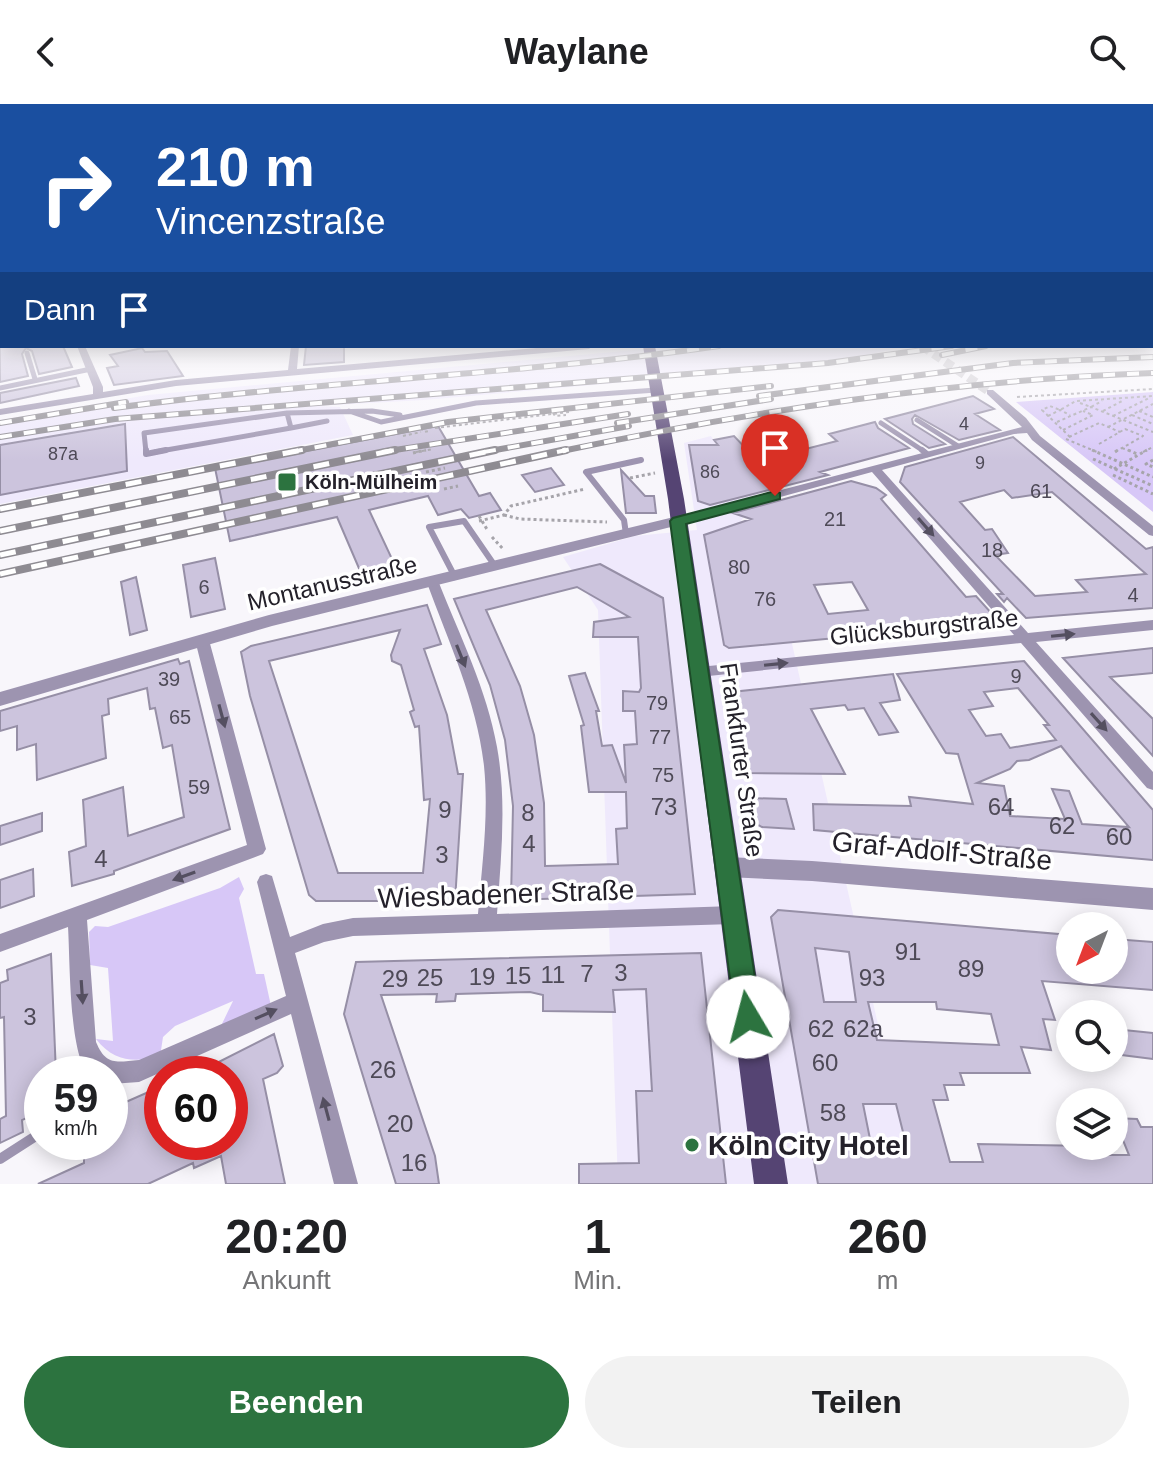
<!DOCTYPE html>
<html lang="de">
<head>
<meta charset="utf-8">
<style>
  body { margin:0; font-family:Arial,sans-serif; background:#f2f2f2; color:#202124; height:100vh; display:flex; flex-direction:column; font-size:30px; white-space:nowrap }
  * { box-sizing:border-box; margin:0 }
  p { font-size:26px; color:#757577 }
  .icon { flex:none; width:44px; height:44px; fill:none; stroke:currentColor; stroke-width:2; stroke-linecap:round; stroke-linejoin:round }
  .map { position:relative; height:1080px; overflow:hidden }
  .details { display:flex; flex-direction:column; background:#fff; flex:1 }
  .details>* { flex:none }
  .banner { position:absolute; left:0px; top:0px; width:1154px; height:244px; box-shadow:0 4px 20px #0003; background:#1a4fa0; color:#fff; overflow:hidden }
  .needle { width:52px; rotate:222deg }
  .fabs { position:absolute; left:1056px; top:808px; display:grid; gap:16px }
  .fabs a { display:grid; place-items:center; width:72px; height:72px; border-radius:50%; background:#fff; box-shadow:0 4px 20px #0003; font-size:40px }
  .speed { position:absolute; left:24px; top:952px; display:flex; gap:16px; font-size:40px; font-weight:700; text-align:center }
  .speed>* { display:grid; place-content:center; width:104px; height:104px; border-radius:50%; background:#fff; box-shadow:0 4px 20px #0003; line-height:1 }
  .speed small { font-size:20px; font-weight:400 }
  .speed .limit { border:12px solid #d22; background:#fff; color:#111 }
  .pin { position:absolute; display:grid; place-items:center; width:68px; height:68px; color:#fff; margin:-82px -34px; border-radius:50% 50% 50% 0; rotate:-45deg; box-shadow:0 0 8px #0007 }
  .pin .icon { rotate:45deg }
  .me { position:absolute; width:88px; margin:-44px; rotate:352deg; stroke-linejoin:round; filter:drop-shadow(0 0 6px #0008) }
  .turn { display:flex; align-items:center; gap:28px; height:168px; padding:0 24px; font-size:36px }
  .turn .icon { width:104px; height:104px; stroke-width:2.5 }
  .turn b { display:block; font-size:56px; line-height:68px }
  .then { display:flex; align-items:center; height:76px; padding:0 24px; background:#0003; gap:16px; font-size:30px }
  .eta { display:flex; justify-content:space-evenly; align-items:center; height:136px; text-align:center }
  .eta b { font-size:48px; font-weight:700; line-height:56px }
  .primary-button { display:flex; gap:16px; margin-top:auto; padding:16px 24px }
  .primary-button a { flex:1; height:92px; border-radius:48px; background:#2c733f; color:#fff; font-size:32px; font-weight:700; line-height:92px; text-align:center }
  .primary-button a+a { background:#f2f2f2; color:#202124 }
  header { display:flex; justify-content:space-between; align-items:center; height:104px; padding:0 24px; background:#fff; font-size:36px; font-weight:700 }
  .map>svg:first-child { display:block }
  .built { fill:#efe9fc }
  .green { fill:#d7c7f7 }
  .building { fill:#ccc4dd; stroke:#968fa6; stroke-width:2; fill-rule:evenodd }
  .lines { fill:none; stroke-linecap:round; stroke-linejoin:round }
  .minor-tunnel { stroke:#cecbd1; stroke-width:9; stroke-dasharray:9 5; stroke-linecap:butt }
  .path-far1 { stroke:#a6a4aa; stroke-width:2; stroke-dasharray:3 3; stroke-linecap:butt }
  .path { stroke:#a6a4aa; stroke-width:3; stroke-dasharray:3 3; stroke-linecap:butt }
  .service-far2 { stroke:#9d94b0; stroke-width:5 }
  .service-far1 { stroke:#9d94b0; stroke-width:6 }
  .service { stroke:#9d94b0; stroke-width:10 }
  .minor { fill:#9d94b0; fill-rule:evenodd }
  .tertiary { fill:#9d94b0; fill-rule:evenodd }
  .primary { fill:#554473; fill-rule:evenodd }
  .rail-far1-casing { stroke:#8e8b92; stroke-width:6 }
  .rail-casing { stroke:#8e8b92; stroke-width:8 }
  .rail-far1 { stroke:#fff; stroke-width:4; stroke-dasharray:12; stroke-linecap:butt }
  .rail { stroke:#fff; stroke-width:5; stroke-dasharray:16; stroke-linecap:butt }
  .oneway { fill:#544f60 }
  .route { fill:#2c733f; stroke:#1d4b29; stroke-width:2 }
  .poi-dot { fill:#2c733f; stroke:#fff; stroke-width:3 }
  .labels { text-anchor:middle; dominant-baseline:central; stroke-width:7; stroke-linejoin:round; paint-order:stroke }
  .far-number-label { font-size:18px; fill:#4e4a57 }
  .far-poi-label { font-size:20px; font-weight:bold; fill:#24212a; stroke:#fff; text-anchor:start }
  .number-label { font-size:20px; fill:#4e4a57 }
  .street-label { font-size:24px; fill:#24212a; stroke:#fff }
  .near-number-label { font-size:24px; fill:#4e4a57 }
  .near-street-label { font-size:28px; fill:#24212a; stroke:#fff }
  .near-poi-label { font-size:28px; font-weight:bold; fill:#24212a; stroke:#fff; text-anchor:start }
</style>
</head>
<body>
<header><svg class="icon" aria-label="back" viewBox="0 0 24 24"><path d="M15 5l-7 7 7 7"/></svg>Waylane<svg class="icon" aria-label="search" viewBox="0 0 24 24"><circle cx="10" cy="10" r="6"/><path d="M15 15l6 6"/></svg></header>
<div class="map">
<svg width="1153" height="1080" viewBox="0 0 1153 1080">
  <rect width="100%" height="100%" fill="#f8f6fb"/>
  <path class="built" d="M678,242H907L821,261L424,296L316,302L340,303L353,331L0,400V316L148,291Z
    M711,332L728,358L760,385L740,419L772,451L914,1080H618L598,506L563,453L635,432L697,426L684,339Z"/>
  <path class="green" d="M1153,288V408L1016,298Z
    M239,773L244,785L239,794L256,870H264L271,902L219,926L233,897L175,922L163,933L160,953C133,958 114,958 96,935L113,937L108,864L90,861L89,828L95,822L108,823L220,784Z"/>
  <path class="building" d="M0,242H63L72,263L39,270L32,247L26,244L22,250L28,272L0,278Z
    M306,242H344V258L304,261Z
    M142,244L145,248L167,247L183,272L114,281L107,264L118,262L110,251Z
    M76,274L79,282L0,299V289Z
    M973,292L994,305L975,310L1000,326L959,336L915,311L912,315L913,320L945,340L929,344L885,315Z
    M875,318L878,324L909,344L820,368L828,371L710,401L698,397L689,341H718L714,336L734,332L751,350L786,341L794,348L837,337L829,330Z
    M125,320L127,367L0,391V341Z
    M438,322L479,392L490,389L501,406L469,414L461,405L438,411L428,392L369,406L392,455V462L361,469L337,413L230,437L215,364Z
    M1013,333L1146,445L1153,443V504L1026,514L1007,494L1004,498L997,490H1003L900,378L905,363ZM1004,386L1012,394L1052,388L1146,470L1076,476L1087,488L1035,492L995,451L1008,449L992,425L985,426L960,398Z
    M551,364L564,381L535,388L522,371Z
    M621,366L645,392H654L656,409H626Z
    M851,377L876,384L886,391L881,395L966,493L976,492L993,511L987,518L921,526L729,544L724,541L704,431L751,415L733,409ZM852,478L868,506L828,510L814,481Z
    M215,454L225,505L191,513L183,461Z
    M600,460L663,494L695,790L511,796L513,702L505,636L490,581L454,495ZM577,483L629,513L594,518L593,533H638L641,584L639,588L623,587V607H635L637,640L624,641L626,679L612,641L602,642L596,607H599L585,569L569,572L584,621L581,622L589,688H626L627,724L616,725L618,760L545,762L544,699L534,631L520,582L486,506Z
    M136,473L147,526L130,531L121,478Z
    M427,501L441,540L424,545L447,611L458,670H463L455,797H316L309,791L250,592L241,548L251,542ZM400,526L391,551L392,557L401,561L414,606L410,608L415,623L419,622L424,696L430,695L423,769H338L269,557Z
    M1153,544V569L1110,573L1153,615V652L1063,554Z
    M178,555L180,560L189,557L230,725L114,767V770L72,782L69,748L86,742L83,696L123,683L128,732L184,713L172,641L163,644L155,604L150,605L147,584L108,595L109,610L102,612L106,654L37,676L36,640L17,646V622L0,627V607Z
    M1024,557L1153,706V756L814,726L813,700L911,702L909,693L973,700L958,650L946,649L897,570ZM1018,584L1049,621H1044L1056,636L1010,644L1001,630L986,632L969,606L993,602L984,588ZM1061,642L1074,658L1129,723L1082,720L1069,687L1052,685L1065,715L1010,712L1004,682L977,679L1010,665L1017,657L1029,656Z
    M893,570L900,596L880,599L898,628L879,631L864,604L848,606L845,601L811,605L845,670L746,669L732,588Z
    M750,694L786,695L794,725L762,723L755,719Z
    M42,709V727L0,741V722Z
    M33,765L34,792L0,804V776Z
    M778,806L1070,831V866H1114V835L1153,838V886L1042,877L1055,916L1043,915L1051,946L1021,943L1030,969H960L964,981H944L948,996H933L950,1058H983L978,1040L1093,1042L1097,1051H1129L1114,1014L1137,1015L1141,1023H1153V1080H818L771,813ZM815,844L849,848L856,898H824ZM868,898H936L937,905L991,910L999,941L877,936ZM863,1000H896L906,1040H871Z
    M701,849L726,1080H579V1060L639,1059L636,987H652L646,885L613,886L615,908L543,907V891L530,888L456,890L455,897L436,898L437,890L381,891L435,1052L439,1080H396L344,910L356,858Z
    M51,850L56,970H42V1007L22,1016L23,1028L0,1039V1015L6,1012L4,913L0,914V879L8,876L7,866Z
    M1114,925L1153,929V955L1114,950Z
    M274,930L283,962L277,969L263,975L285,1080H226L221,1052L194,1064L193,1059L148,1080H38L84,1059V1038H110V1005L162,982V1038H230V970H195Z"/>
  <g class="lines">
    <path class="minor-tunnel" d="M922,242L990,288"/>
    <path class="path-far1" d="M1017,293L1153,285
      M1080,299L1091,303L1102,297
      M1103,307L1124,296
      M1139,307L1153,313
      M553,309L555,312L566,311
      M1132,311L1153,320
      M1048,312L1060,306L1070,311
      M1113,312L1149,294
      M1057,318L1091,303L1153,328
      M1108,323L1153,300
      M421,324L424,328L429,327
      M435,324L569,308
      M1063,326L1093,311L1083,307
      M403,332L421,328
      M1069,333L1099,319L1120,328
      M1070,333L1042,306L1050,302L1060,306L1076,297L1153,292
      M1066,335L1097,348
      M1099,340L1125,325L1143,332L1115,348
      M1122,344L1133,348
      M416,348L433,345
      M1143,348L1153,343"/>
    <path class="path" d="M1092,346L1153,373
      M1128,346L1137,350
      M1115,348L1118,346
      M413,349L426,346
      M1093,355L1153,382
      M1153,356L1146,360L1153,363
      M1114,365L1147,346
      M426,368L445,364
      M1113,371L1153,390
      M630,374L655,369
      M444,385L458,382
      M504,411L520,415L607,418
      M479,412L488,427
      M479,417L504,411L511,402L585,385
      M492,433L503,445"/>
    <path class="service-far2" d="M27,249L35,275
      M0,284L91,265
      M349,307L381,318L476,299L656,286
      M287,309L372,307L400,311
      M917,316L958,342
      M881,319L925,348
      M291,324L327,317
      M146,348L144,329L287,309L291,324L155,348"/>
    <path class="service-far1" d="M146,346V350L166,346
      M922,346L927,350
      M626,430L624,416L586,368L641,356
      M455,473L429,423L464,417L495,462"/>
    <path class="service" d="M0,1055L42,1028"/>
    <path class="minor" d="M77,242H85L103,283V288L176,276L288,266L291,242H299L297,265L559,242H593L589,245L176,282L0,311V305L93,290V283Z
      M987,286H993L1026,314L1040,332L1153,422V432L1149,431L1032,336L1027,329L1014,330L882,366L1028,529L1153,516V526L1036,538L1153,668V686L1147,684L1021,539L699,573L692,568L699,563L1014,531L872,368L678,421L672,417L674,414L1022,323L987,290Z
      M433,475L439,479C460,532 487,586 497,643C507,698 501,754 497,810L733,802L740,805L742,811L740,817L733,820L353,832L324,838L295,849L358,1080H334L291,910L139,978L111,980L110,970C103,970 91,972 86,966C69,944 70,853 68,823L0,848V830L247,741L195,536L202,531L209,536L266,745L263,750L87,816L96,938C106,962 116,958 139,956L286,892L257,778L260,772L266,770L272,772L290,833L323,820L353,814L478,810C482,761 489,711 484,662C477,598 449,539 427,479Z"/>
    <path class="tertiary" d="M678,412L686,417L683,420L272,522L0,602V588L269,511Z
      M727,753L812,757L1153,784V806L812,777L727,773L719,770L716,763L719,756Z"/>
    <path class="primary" d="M643,242H655L684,395L788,1080H754L668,395Z"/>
    <g class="rail-far1-casing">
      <path id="rail-far1" d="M942,251L986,242
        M759,292L1013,259L1153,253
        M114,304C315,277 518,271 719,242
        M0,319L126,298
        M617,319L771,295
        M0,333L115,315L828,259L952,242
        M291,348L448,318L771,282
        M382,348L628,310
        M484,348L629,322
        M557,348C754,307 951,276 1153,269"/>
    </g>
    <g class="rail-casing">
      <path id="rail" d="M0,405L302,346
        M0,427L395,346
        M0,451L495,346
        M0,470L566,346"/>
    </g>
    <use href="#rail-far1" class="rail-far1"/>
    <use href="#rail" class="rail"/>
  </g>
  <defs><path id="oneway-solid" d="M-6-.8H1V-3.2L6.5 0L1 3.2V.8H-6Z" transform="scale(2)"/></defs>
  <g class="oneway">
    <use href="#oneway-solid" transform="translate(926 423) rotate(49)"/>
    <use href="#oneway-solid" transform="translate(1063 531) rotate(-6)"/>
    <use href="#oneway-solid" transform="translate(461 552) rotate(68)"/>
    <use href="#oneway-solid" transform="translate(776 560) rotate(-6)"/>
    <use href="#oneway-solid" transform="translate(222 612) rotate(75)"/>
    <use href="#oneway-solid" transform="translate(1099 618) rotate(48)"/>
    <use href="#oneway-solid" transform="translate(184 772) rotate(160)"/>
    <use href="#oneway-solid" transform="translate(82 888) rotate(86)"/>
    <use href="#oneway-solid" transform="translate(266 910) rotate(-24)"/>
    <use href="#oneway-solid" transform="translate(326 1005) rotate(-105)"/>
  </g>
  <linearGradient id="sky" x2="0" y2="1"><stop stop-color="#9cb4ee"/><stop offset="0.58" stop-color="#fcfbfd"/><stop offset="1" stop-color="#fcfbfd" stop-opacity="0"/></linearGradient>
  <rect width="1153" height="357" fill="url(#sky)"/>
  <path class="route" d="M775,387L780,389V395L686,420L761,913L757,922L748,926L739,922L735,913L670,417L673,414Z"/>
  <g class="poi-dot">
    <rect x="277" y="368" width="20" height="20" rx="4"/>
    <circle cx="692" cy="1041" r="8"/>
  </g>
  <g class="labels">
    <g class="far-number-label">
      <text x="964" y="320">4</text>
      <text x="63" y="350">87a</text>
      <text x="980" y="359">9</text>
      <text x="710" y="368">86</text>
    </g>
    <g class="far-poi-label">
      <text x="305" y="378">Köln-Mülheim</text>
    </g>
    <g class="number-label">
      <text x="1041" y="387">61</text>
      <text x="835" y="415">21</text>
      <text x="992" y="446">18</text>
      <text x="739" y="463">80</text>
      <text x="204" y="483">6</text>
      <text x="1133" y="491">4</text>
      <text x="765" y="495">76</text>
      <text x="1016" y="572">9</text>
      <text x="169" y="575">39</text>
      <text x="657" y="599">79</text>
      <text x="180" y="613">65</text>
      <text x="660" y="633">77</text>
      <text x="663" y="671">75</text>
      <text x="199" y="683">59</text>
    </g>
    <g class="street-label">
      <text transform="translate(332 479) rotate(-13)">Montanusstraße</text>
      <text transform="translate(924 523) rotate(-6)">Glücksburgstraße</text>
      <text transform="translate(742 656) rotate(82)">Frankfurter Straße</text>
    </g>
    <g class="near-number-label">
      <text x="664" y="702">73</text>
      <text x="1001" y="702">64</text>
      <text x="445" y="705">9</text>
      <text x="528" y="708">8</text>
      <text x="1062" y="721">62</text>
      <text x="1119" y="732">60</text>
      <text x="529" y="739">4</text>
      <text x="442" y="750">3</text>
      <text x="101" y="754">4</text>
      <text x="908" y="847">91</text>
      <text x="971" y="864">89</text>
      <text x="621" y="868">3</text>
      <text x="587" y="869">7</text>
      <text x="553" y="870">11</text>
      <text x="518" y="871">15</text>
      <text x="482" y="872">19</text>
      <text x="430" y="873">25</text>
      <text x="872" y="873">93</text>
      <text x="395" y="874">29</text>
      <text x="30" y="912">3</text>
      <text x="821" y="924">62</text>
      <text x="863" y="924">62a</text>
      <text x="825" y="958">60</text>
      <text x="383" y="965">26</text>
      <text x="833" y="1008">58</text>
      <text x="400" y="1019">20</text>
      <text x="414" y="1058">16</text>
    </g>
    <g class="near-street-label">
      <text transform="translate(942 747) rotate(5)">Graf-Adolf-Straße</text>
      <text transform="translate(506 790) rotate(-2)">Wiesbadener Straße</text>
    </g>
    <g class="near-poi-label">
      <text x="708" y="1041">Köln City Hotel</text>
    </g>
  </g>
</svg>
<div class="fabs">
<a><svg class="needle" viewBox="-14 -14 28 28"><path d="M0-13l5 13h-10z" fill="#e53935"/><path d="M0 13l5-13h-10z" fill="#757577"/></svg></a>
<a><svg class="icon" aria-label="search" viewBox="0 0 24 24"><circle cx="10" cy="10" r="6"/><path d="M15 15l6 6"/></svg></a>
<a><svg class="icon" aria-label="layers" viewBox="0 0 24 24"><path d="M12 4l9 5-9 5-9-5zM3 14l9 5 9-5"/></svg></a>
</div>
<div class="speed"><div>59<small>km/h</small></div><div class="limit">60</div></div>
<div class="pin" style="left:775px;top:392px;background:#d93025"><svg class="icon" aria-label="arrive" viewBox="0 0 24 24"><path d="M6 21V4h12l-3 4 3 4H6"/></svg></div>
<svg class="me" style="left:748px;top:913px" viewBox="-20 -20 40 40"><circle r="19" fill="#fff"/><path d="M0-13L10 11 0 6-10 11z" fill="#2c733f"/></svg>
<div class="banner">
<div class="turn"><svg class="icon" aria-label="right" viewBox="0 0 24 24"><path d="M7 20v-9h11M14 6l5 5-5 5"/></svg><div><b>210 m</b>Vincenzstraße</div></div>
<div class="then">Dann<svg class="icon" aria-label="arrive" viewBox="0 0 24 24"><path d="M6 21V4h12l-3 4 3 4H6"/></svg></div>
</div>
</div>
<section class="details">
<div class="eta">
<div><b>20:20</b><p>Ankunft</p></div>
<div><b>1</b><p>Min.</p></div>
<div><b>260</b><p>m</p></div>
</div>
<div class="primary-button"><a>Beenden</a><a>Teilen</a></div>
</section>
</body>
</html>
